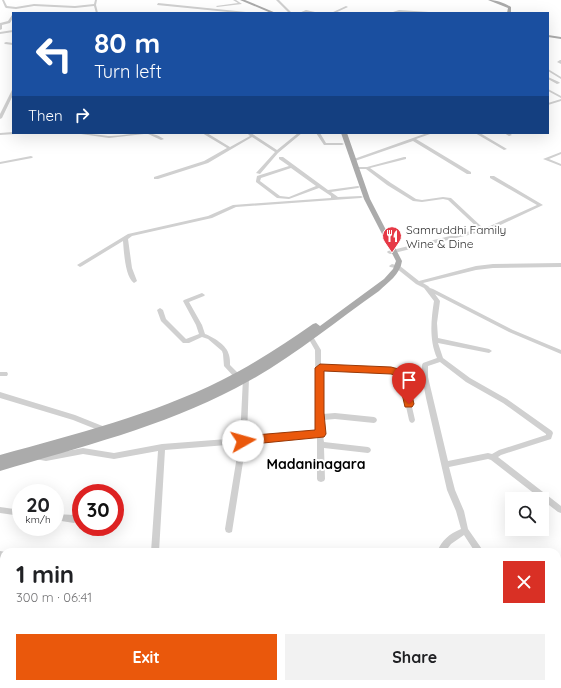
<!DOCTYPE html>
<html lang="en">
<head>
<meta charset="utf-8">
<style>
  body { margin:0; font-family:Quicksand,sans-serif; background:#f2f2f2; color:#202124; height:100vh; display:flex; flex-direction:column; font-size:15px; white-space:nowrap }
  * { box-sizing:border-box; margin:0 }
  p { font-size:13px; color:#757577 }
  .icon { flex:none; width:22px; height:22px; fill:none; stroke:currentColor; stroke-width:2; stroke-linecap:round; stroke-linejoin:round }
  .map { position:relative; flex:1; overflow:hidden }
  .drawer { position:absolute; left:0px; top:548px; width:561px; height:140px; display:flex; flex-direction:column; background:#fff; border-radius:12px 12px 0 0; box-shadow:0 4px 16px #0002 }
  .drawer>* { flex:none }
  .hud { position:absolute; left:12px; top:12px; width:537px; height:122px; border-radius:0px; box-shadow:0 4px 16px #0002; background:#1a4fa0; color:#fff; overflow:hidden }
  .tools { position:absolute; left:505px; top:492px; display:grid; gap:8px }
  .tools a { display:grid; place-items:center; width:44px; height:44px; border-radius:0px; background:#fff; box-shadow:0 4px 16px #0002; font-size:20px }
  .speed { position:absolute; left:12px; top:484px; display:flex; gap:8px; font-size:20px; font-weight:700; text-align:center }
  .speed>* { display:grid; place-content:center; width:52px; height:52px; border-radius:50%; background:#fff; box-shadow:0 4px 16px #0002; line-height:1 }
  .speed small { font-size:10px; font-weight:400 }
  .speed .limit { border:6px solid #d22; background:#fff; color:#111 }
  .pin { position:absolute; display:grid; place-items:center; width:34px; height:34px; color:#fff; margin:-41px -17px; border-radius:50% 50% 50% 0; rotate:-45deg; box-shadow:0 0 4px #0007 }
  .pin .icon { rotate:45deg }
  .me { position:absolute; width:44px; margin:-22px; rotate:83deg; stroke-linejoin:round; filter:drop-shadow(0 0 3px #0008) }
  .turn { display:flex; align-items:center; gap:14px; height:84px; padding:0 16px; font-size:18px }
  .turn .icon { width:52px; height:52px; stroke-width:2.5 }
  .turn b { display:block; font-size:28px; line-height:34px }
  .then { display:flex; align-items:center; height:38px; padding:0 16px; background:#0003; gap:8px; font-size:15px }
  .round { display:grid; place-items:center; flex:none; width:42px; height:42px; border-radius:0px; background:#f2f2f2 }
  .summary { display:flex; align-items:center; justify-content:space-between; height:68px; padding:0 16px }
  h1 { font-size:24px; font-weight:700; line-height:30px }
  .primary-button { display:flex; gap:8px; margin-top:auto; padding:8px 16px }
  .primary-button a { flex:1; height:46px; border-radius:0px; background:#ea580c; color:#fff; font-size:16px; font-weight:700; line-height:46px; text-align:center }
  .primary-button a+a { background:#f2f2f2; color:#202124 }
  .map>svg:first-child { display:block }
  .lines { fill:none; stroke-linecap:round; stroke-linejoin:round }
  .minor { fill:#d0d0d0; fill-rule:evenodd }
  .major { fill:#ababab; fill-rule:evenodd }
  .route { fill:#ea580c; stroke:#983908 }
  .labels { text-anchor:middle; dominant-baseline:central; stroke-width:4; stroke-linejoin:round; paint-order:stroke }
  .poi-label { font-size:12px; fill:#333; stroke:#fff; text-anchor:start }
  .quarter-label { font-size:14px; font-weight:bold; fill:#000; stroke:#fff }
</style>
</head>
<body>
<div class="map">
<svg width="561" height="688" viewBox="0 0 561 688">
  <rect width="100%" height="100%" fill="#fff"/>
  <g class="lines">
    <path class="minor" d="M2,0H4L7,6L16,7L34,4L75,6L94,4L95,0H97L96,5L98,13H96L94,6L75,8L34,6L16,9L6,8L5,7Z
      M233,0H236L242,4L217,7L216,6L238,3Z
      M276,0H279L292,13H289Z
      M158,3L246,12L247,13H238L157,5Z
      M346,6L348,7L335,13H331Z
      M306,10L315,12V13L306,12L299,13Z
      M399,10L429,12L430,13L399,12L390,13Z
      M12,15H13V18L10,23L2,25V29L0,30V23L8,21Z
      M13,30V32L0,34V32Z
      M6,42L13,43V45L5,44L4,43Z
      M560,60H561V64L557,62Z
      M548,69L561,77V79L548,71Z
      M548,77L559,82L560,83L557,84L548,79Z
      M548,89L561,96V98L548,91Z
      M12,90H13V95L2,118L0,119V114Z
      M561,99V101L548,105V103Z
      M13,132V133H17L15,134L0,135V133Z
      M79,133C89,133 98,135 108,136C127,137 146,127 164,139L161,140L146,133L144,134L109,138L81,134Z
      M202,133H207L230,147L250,136L248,134L251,133L277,150L298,133H302L278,153L260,174L256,173L275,152L252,137L208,163L158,179H154V177L204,161L227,148Z
      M316,133H320L326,143H342L344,144L342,145H324Z
      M427,133H433L416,139L471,172V174H467L413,141L355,161L351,160Z
      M475,133H480L507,149L504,150Z
      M504,133H509L512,135L509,136Z
      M561,152V154L549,159L561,164V166L543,159Z
      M31,156L33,157L32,158L0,164V162Z
      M279,157H283L328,190L358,186L360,187L358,188L331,192L338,197L361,196L363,197L361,198L236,207L212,218L132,236L128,239L132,268L137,281L134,283C125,277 124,252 123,241L82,266L80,267L77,265L128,234L208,216L233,205L331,198V196L319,188L289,199L277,198L256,182V181L257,176L289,166L279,159ZM291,168L316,186L289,197L280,196L260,181L261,178Z
      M404,157H406V159L370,168L391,183L416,199L422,200L443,197L451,198L483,228L490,226L537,205L490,178V176H494L543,205L494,228L485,231L390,254L388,253L387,252L388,251L479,229L448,200L443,199L422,202L413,201L387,185L366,169H356L354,168L356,167H367Z
      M561,263V267L493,268L476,270L423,283L428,286L430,288L433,289L513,330L561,350V354L509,332L435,294L440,301L437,323L438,338L489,349L492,351L489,353L438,343L443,358L470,378L507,399L552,431L553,433L551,439L501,455L498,457L561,506V513L558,512L491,460L488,459L449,467L455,490L464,511L468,529L484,552H475L464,535L451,544L445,552H437C442,540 449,534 461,529L456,511L447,490L426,398L422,377V365L423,363L437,358C429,340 431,320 434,301L424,288L416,284L396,268L390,267L389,266L392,264L400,266L419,281L476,266L493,264ZM440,362L466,382L503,403L546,434V435L499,450L492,454L488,453L448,461L428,377V366Z
      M202,293L205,295L204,296L189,302L202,325L205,334C213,337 227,345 229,355C230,358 230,362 230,365L239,374L240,376L239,378H235L224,366L223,354L222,351L208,339L202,337L189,343H183L161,321L157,310L160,308L163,310L166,319L186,339L199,334L196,325L183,301L184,300Z
      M310,334L312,335L321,350V366L391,368L404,372L415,420L414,422L412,423L410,422L409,420L399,375L391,372L322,370L323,414L335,413L374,417L376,418L377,420L376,422L374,423L335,419L323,420V432L324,434L323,436L324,442L368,447L370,448L371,450L370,452L368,453L324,448L325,479L324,481L321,482L318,481L317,479V437L246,443L232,532L229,533L226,532L225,529L239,444L165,450L159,552H151L158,451L114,459L83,454L46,461L35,459L33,457L35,455L37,454L46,455L83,448L114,453L162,444L240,438L243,378L244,376H248L249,378L247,437L316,432L315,350L307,336Z
      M0,372H7L8,374L7,376H0Z
      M0,392L75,415L105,427L106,429L105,431L103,432L73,420L0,398Z
      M0,507L21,510V516L0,513Z
      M55,514L74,515L77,517L78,519L77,521L74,523L55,520Z
      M0,551L6,552H4V559H0Z
      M557,629L561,631V641L557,639Z"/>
    <path class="major" d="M240,0H245L276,13H271Z
      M488,0C497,0 504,3 511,7V13H507L508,8Z
      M548,35L561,37V39L548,37Z
      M341,133H347L370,199L402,261C400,275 388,282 379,291C332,324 287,362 236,388C162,427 80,447 0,471V455C76,434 152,415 222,380C254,364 284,344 313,324L316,323L320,326L384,279L393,269L396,261L364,199Z"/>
  </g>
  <path class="route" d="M320,364L391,367L406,371L414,404L412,407H405L398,376L391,374L324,371V413L326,434L324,437L243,445L240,444L238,441L240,438L243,436L315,430V368Z"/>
  <defs>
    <g id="restaurant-pin" transform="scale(1)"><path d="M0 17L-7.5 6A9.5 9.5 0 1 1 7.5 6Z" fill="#e63946" stroke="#fff"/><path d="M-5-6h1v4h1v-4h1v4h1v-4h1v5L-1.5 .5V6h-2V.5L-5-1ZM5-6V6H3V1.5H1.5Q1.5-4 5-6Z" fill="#fff"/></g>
  </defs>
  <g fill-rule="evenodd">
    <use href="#restaurant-pin" x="392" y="236"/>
  </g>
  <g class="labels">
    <g class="poi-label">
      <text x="406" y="229">Samruddhi Family<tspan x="406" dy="14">Wine &amp; Dine</tspan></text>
    </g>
    <g class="quarter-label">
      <text x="316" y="464">Madaninagara</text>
    </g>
  </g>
</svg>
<div class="tools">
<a><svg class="icon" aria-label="search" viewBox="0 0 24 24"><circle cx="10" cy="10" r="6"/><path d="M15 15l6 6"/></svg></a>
</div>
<div class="speed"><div>20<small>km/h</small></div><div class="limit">30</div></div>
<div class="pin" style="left:409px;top:404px;background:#d93025"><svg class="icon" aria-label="arrive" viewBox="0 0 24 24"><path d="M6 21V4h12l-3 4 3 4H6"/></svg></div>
<svg class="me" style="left:243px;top:441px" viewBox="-20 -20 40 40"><circle r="19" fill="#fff"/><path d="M0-13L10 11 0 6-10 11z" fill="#ea580c"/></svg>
<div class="hud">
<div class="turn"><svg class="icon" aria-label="left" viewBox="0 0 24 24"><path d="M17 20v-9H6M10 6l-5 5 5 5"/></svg><div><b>80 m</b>Turn left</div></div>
<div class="then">Then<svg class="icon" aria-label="right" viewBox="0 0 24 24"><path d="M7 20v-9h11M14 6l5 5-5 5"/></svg></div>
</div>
<section class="drawer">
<div class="summary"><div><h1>1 min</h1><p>300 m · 06:41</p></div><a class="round" style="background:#d93025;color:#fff"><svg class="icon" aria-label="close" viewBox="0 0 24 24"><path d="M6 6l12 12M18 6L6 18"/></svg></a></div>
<div class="primary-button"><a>Exit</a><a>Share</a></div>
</section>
</div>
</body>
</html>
